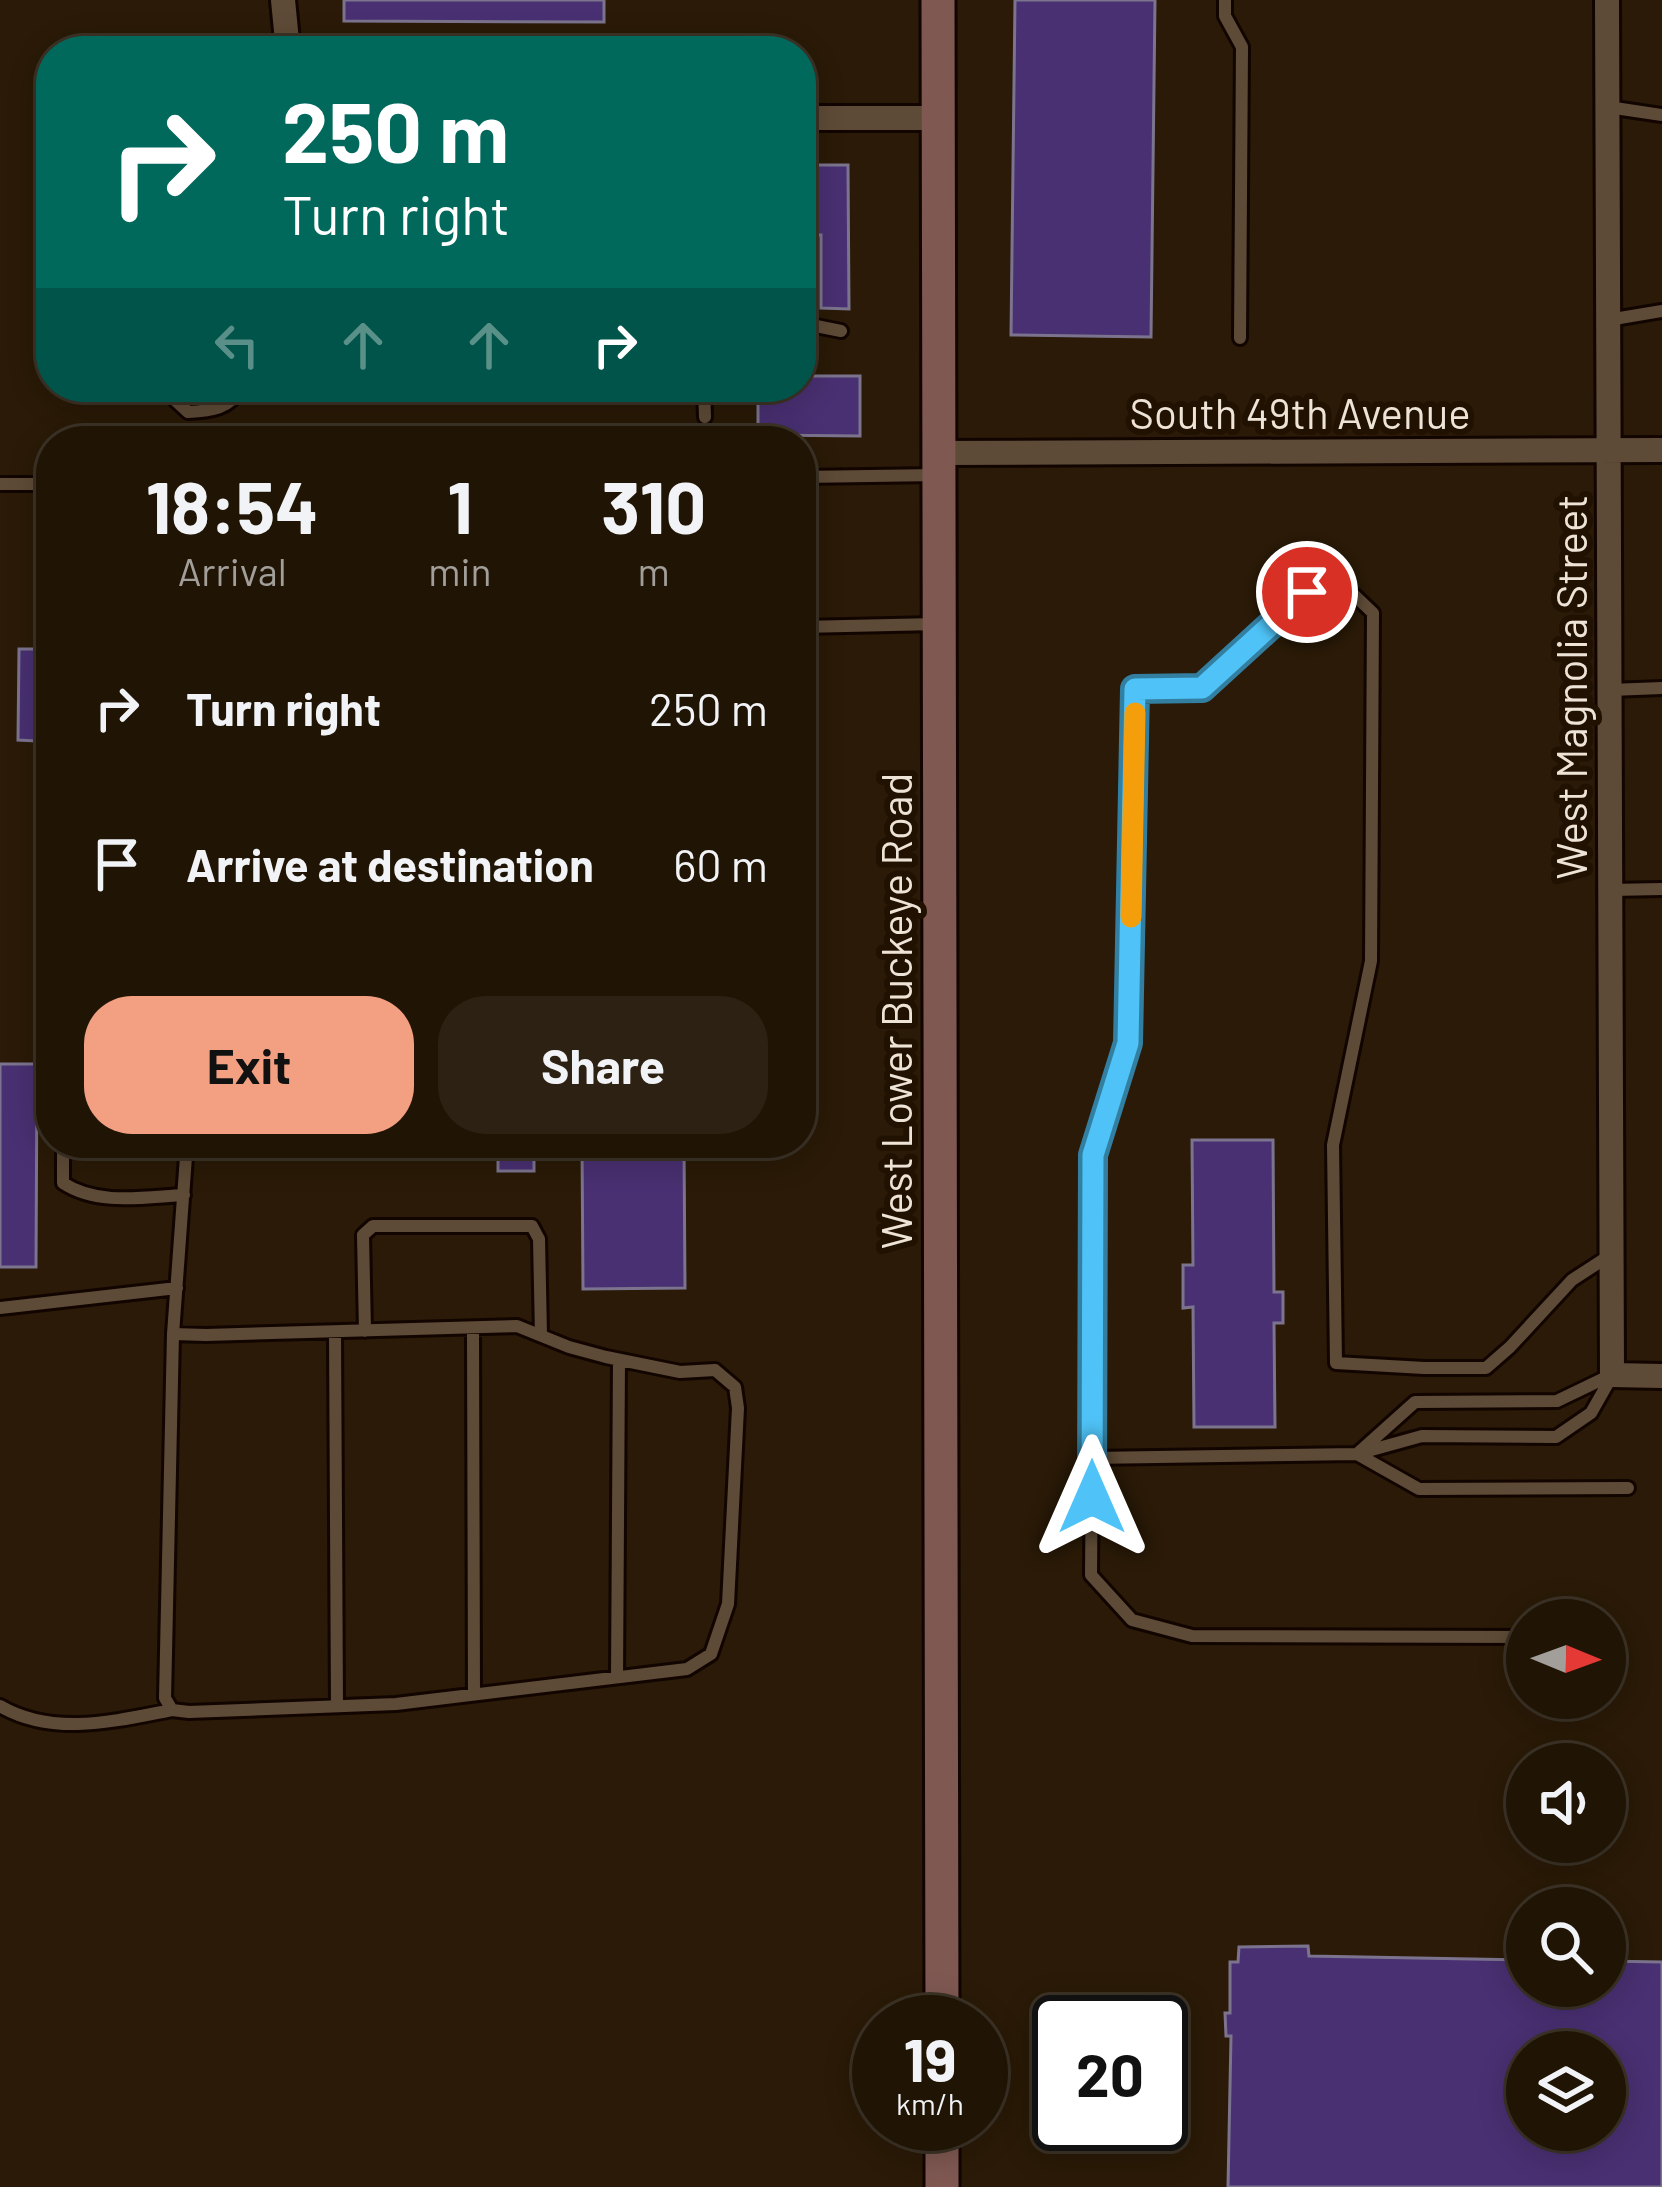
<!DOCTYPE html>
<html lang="en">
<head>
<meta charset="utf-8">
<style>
  body { margin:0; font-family:Barlow,sans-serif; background:#2d2113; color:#f1f3f6; height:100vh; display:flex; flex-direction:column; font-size:45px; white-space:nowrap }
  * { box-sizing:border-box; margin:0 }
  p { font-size:39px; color:#a29e9a }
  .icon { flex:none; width:66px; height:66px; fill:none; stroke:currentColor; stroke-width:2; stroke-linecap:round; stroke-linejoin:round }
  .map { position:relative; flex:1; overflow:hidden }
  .drawer { position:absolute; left:36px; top:426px; width:780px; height:732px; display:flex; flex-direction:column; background:#201405; border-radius:48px; box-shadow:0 6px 30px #0003,0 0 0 3px #3d3327 }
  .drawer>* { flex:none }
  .guide { position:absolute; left:36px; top:36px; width:780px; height:366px; border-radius:48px; box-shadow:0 6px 30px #0003,0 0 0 3px #3d3327; background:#00695c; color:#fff; overflow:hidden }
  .needle { width:78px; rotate:91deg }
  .tools { position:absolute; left:1506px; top:1599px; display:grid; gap:24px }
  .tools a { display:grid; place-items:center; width:120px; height:120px; border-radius:50%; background:#201405; box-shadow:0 6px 30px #0003,0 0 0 3px #3d3327; font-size:60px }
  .speed { position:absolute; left:852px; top:1995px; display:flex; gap:24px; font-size:60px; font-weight:700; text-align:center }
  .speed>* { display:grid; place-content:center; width:156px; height:156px; border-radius:50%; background:#201405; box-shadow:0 6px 30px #0003,0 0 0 3px #3d3327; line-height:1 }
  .speed small { font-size:30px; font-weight:400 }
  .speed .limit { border:6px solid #111; border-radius:18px; background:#fff; color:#111 }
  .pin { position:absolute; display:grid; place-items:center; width:102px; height:102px; color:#fff; margin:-51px; border:6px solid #fff; border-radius:50%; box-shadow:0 3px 12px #0007 }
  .me { position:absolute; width:132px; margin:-66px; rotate:0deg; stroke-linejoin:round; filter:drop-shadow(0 0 9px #0008) }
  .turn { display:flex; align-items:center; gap:42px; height:252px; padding:0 48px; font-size:54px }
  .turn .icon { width:156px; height:156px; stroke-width:2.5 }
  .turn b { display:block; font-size:84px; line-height:102px }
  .lanes { display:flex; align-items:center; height:114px; padding:0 48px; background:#0003; justify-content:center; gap:60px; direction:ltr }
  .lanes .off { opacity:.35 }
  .eta { display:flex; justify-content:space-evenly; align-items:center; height:204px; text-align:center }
  .eta b { font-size:72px; font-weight:700; line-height:84px }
  .button { display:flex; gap:24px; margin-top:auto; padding:24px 48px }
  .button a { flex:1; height:138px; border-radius:48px; background:#f3a082; color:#111; font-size:48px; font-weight:700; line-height:138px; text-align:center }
  .button a+a { background:#2d2113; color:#f1f3f6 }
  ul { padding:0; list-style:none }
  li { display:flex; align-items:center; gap:36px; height:156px; padding:0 48px }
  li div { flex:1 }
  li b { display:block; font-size:45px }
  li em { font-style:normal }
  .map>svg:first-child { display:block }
  .building { fill:#493072; stroke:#7c748e; stroke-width:3; fill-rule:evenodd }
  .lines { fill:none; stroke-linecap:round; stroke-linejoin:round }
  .service-casing { stroke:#120500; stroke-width:18 }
  .minor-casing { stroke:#120500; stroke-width:30 }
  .secondary-casing { stroke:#120500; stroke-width:39 }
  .service { stroke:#5e4b37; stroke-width:12 }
  .minor { stroke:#5e4b37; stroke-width:24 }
  .secondary { stroke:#7f5852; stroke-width:33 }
  .route-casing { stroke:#337fa1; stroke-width:30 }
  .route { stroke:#4fc3f7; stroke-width:21 }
  .slow { stroke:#f59e0b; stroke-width:21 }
  .labels { text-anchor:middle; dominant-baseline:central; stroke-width:12; stroke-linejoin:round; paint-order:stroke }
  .street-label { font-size:42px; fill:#eee3d7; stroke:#211101 }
</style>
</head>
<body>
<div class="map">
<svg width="1662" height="2187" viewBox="0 0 1662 2187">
  <rect width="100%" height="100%" fill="#2a1a07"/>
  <path class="building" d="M344,0H604V22L344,21Z
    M1015,0H1155L1151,337L1011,335Z
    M801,165H848L849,309L821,308V235H801Z
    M801,376H860V436L758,435V387H801Z
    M19,649H38L36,741L18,740Z
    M0,1064H37L36,1267H0Z
    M1192,1140H1273L1274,1292H1283V1323H1274L1275,1427H1194L1193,1307L1183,1308V1265H1193Z
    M582,1143H684L685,1288L583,1289Z
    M498,1153H534V1171H498Z
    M1308,1946L1309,1956L1527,1960V1986H1605V1961L1662,1962V2187H1228L1231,2036H1226L1225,2013H1230V1962H1238L1239,1947ZM1527,2052H1605V2130H1527Z"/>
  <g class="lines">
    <g class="service-casing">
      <path id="service" d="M1225,0V16L1242,47L1240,338
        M1608,107L1662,115
        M1608,320L1662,311
        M801,323L841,331
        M161,387L188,412C211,411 230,409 242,387
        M684,387L704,389
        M704,387L705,417
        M801,477L938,475
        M0,484H51
        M801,627L937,624
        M1610,690L1662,688
        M1610,890L1662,889
        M63,1143V1183C98,1206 144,1197 184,1195
        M0,1308L177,1288
        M473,1328L474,1694
        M365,1331L363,1235L373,1226H532L539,1239L541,1335
        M335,1332L337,1706
        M173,1334L165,1698L172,1710L189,1712L396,1704L687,1669L711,1654L728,1604L738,1408L735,1387L715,1370L680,1372L606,1357L569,1347L517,1326L206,1335L173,1334L187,1143
        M1611,1375L1557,1401L1415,1402L1357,1454L1419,1489L1628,1488
        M1612,1376L1591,1413L1556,1437L1422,1436L1357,1454L1092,1458L1093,1155L1128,1043L1135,689L1201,688L1307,592L1352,593L1373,613L1371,961L1333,1145L1336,1363L1424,1368H1486L1510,1347L1572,1280L1612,1254
        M1092,1458L1091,1575L1132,1620L1192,1636L1527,1637
        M617,1677L619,1360
        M0,1706C53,1737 115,1721 172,1710"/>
    </g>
    <g class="minor-casing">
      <path id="minor" d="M283,0L288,51
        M1607,0L1612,1375L1662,1376
        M801,118H939
        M939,453L1662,450"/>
    </g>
    <g class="secondary-casing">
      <path id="secondary" d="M938,0L942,2022
        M942,2124V2187"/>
    </g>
    <use href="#service" class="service"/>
    <use href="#minor" class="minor"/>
    <use href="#secondary" class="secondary"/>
  </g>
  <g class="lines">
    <g class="route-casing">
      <path id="route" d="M1092,1497L1093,1155L1128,1043L1135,689L1202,688L1307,592"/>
    </g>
    <use href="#route" class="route"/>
    <path class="slow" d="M1131,917L1135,713"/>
  </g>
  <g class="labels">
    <g class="street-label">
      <text x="1300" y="412">South 49th Avenue</text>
      <text transform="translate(1570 687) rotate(-90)">West Magnolia Street</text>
      <text transform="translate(895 1011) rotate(-90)">West Lower Buckeye Road</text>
    </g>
  </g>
</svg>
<div class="tools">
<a><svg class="needle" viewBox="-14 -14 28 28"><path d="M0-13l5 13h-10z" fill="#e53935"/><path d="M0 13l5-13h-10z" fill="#a29e9a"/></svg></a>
<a><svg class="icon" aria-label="sound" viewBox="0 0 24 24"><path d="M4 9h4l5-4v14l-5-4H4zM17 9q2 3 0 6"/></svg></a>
<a><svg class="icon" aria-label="search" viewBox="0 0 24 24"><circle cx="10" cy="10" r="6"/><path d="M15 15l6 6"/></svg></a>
<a><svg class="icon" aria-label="layers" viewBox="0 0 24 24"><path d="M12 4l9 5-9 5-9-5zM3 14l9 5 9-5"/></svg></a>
</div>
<div class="speed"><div>19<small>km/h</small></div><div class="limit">20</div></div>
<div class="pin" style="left:1307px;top:592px;background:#d93025"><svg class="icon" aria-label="arrive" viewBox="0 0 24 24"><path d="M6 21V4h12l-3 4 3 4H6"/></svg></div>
<svg class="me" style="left:1092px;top:1497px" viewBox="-20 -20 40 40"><path d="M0-17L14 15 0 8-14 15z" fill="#4fc3f7" stroke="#fff" stroke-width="4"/></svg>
<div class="guide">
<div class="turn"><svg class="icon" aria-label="right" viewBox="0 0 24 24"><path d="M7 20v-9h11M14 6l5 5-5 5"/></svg><div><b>250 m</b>Turn right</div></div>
<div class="lanes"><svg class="icon off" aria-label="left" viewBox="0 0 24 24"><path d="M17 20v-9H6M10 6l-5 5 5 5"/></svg><svg class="icon off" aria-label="ahead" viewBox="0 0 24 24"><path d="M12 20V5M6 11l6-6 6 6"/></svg><svg class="icon off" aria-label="ahead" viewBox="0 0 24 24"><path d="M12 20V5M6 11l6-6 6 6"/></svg><svg class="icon" aria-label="right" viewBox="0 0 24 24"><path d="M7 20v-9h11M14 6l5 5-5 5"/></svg></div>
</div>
<section class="drawer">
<div class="eta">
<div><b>18:54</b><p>Arrival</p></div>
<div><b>1</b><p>min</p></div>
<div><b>310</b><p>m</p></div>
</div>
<ul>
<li><svg class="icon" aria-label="right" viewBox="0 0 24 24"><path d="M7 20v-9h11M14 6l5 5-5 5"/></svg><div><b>Turn right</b></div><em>250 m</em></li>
<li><svg class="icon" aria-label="arrive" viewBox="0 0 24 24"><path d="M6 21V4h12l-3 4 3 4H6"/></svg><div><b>Arrive at destination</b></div><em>60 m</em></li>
</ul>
<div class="button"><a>Exit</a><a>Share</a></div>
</section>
</div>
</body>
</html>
